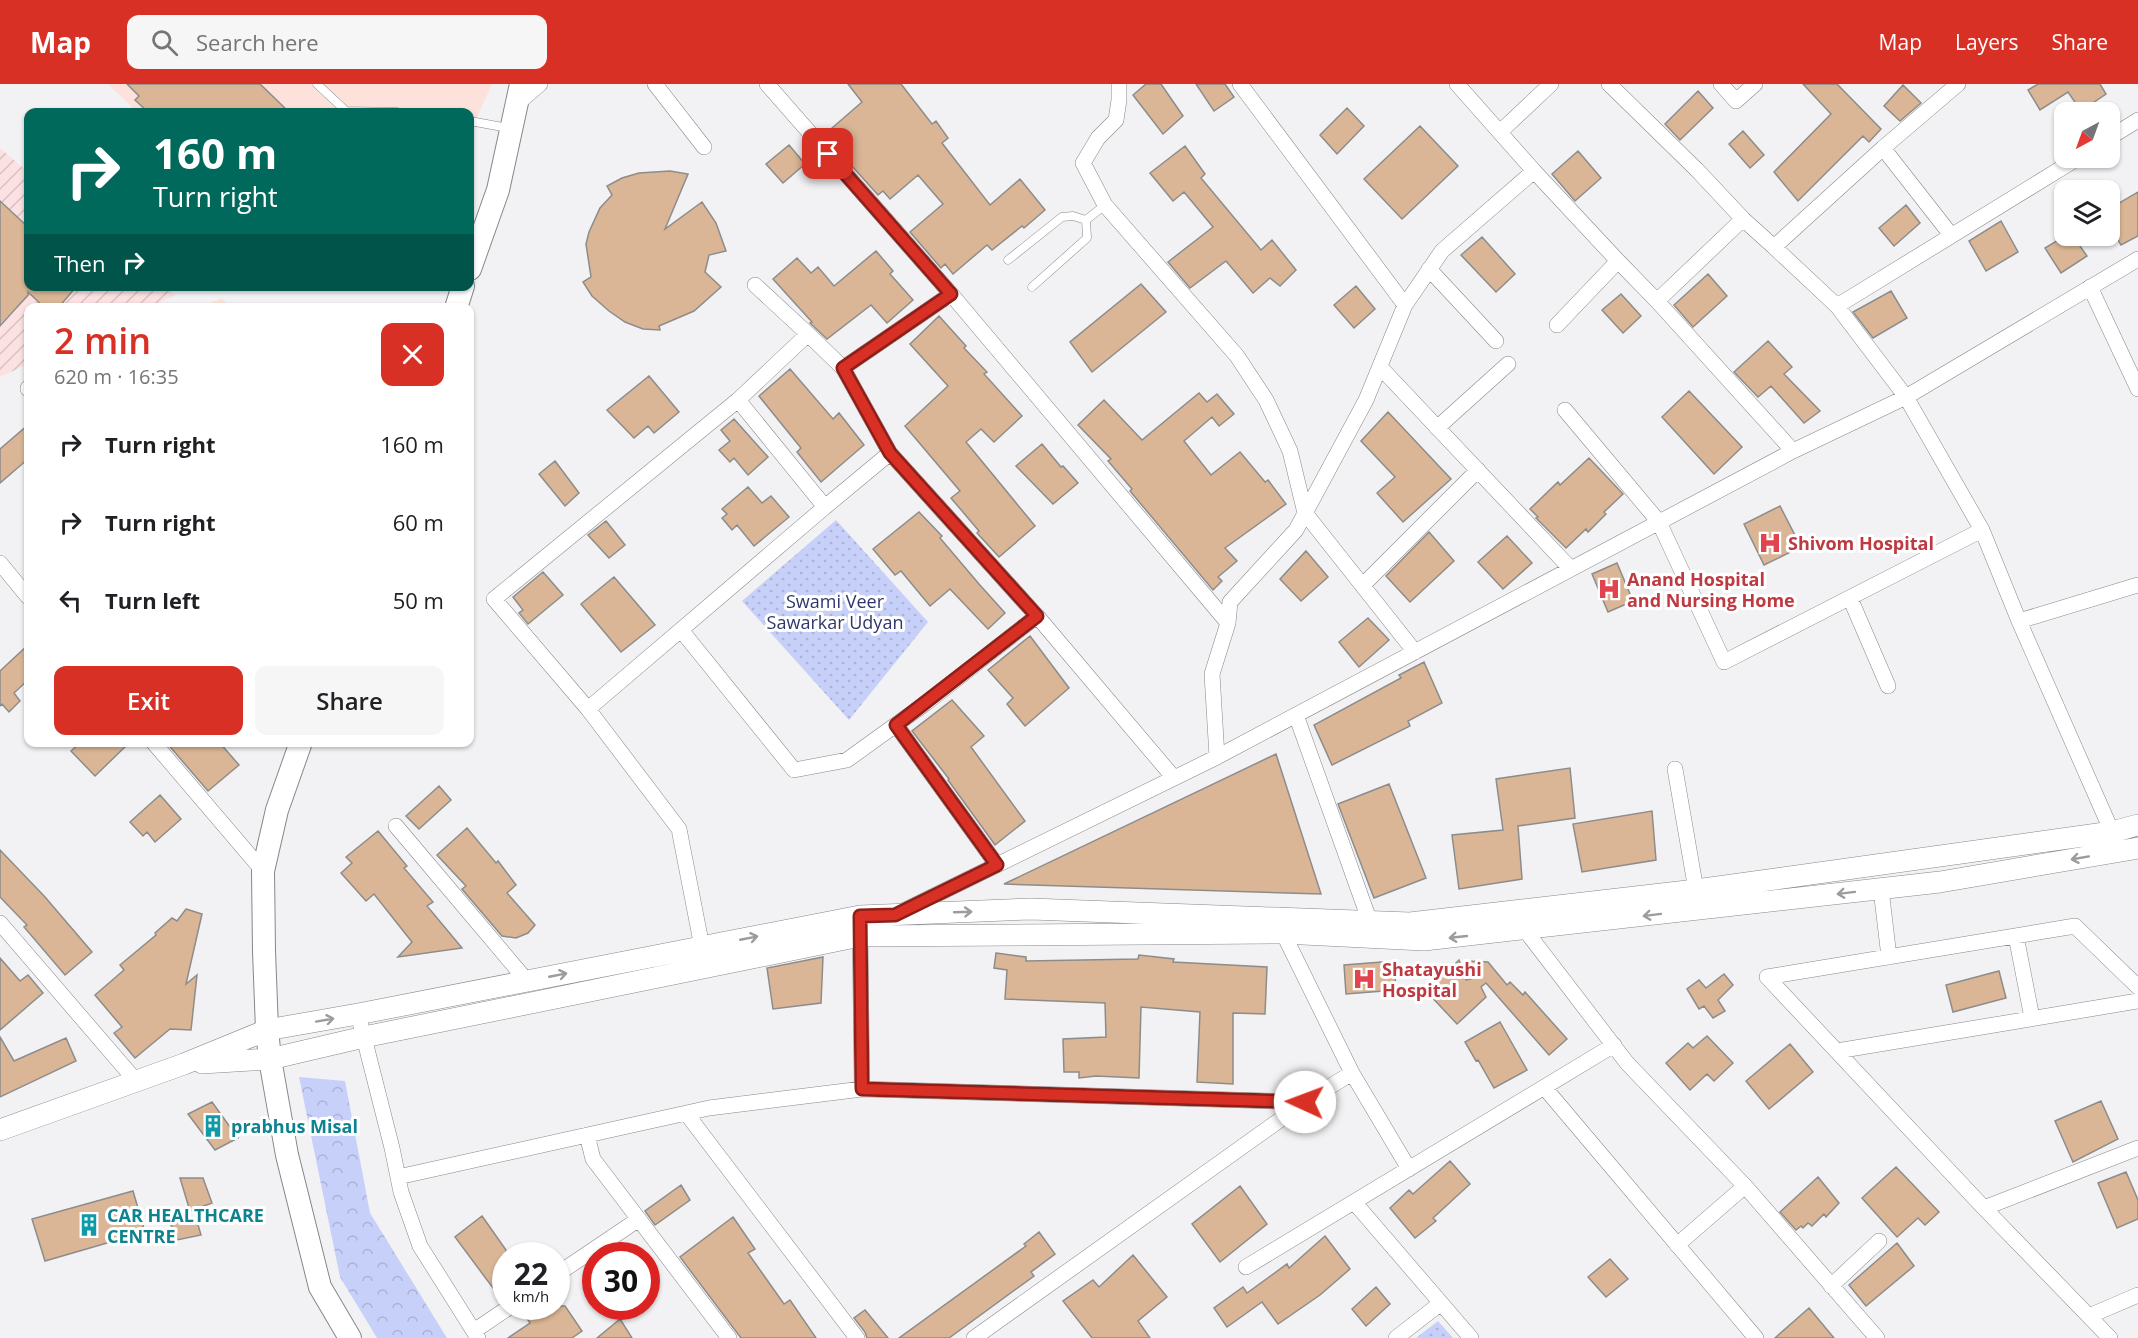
<!DOCTYPE html>
<html lang="en">
<head>
<meta charset="utf-8">
<style>
  body { margin:0; font-family:"Open Sans",sans-serif; background:#f6f6f6; color:#202124; height:100vh; display:flex; flex-direction:column; font-size:22px; white-space:nowrap }
  * { box-sizing:border-box; margin:0 }
  p { font-size:20px; color:#757577 }
  .icon { flex:none; width:33px; height:33px; fill:none; stroke:currentColor; stroke-width:2; stroke-linecap:round; stroke-linejoin:round }
  .map { position:relative; flex:1; overflow:hidden }
  .side { position:absolute; left:24px; top:219px; width:450px; height:444px; display:flex; flex-direction:column; background:#fff; border-radius:12px; box-shadow:0 2px 4px #0004 }
  .side>* { flex:none }
  .banner { position:absolute; left:24px; top:24px; width:450px; height:183px; border-radius:12px; box-shadow:0 2px 4px #0004; background:#00695c; color:#fff; overflow:hidden }
  .needle { width:39px; rotate:221deg }
  .controls { position:absolute; left:2054px; top:18px; display:grid; gap:12px }
  .controls a { display:grid; place-items:center; width:66px; height:66px; border-radius:12px; background:#fff; box-shadow:0 2px 4px #0004; font-size:30px }
  .speed { position:absolute; left:492px; top:1158px; display:flex; gap:12px; font-size:30px; font-weight:700; text-align:center }
  .speed>* { display:grid; place-content:center; width:78px; height:78px; border-radius:50%; background:#fff; box-shadow:0 2px 4px #0004; line-height:1 }
  .speed small { font-size:15px; font-weight:400 }
  .speed .limit { border:9px solid #d22; background:#fff; color:#111 }
  .pin { position:absolute; display:grid; place-items:center; width:51px; height:51px; color:#fff; margin:-26px; border-radius:12px; box-shadow:0 3px 9px #0006 }
  .me { position:absolute; width:66px; margin:-33px; rotate:272deg; stroke-linejoin:round; filter:drop-shadow(0 0 4px #0008) }
  .turn { display:flex; align-items:center; gap:21px; height:126px; padding:0 30px; font-size:27px }
  .turn .icon { width:78px; height:78px; stroke-width:2.5 }
  .turn b { display:block; font-size:42px; line-height:51px }
  .then { display:flex; align-items:center; height:57px; padding:0 30px; background:#0003; gap:12px; font-size:22px }
  .round { display:grid; place-items:center; flex:none; width:63px; height:63px; border-radius:12px; background:#f6f6f6 }
  .overview { display:flex; align-items:center; justify-content:space-between; height:102px; padding:0 30px }
  h1 { font-size:36px; font-weight:600; line-height:45px; color:#d93025 }
  .cta { display:flex; gap:12px; margin-top:auto; padding:12px 30px }
  .cta a { flex:1; height:69px; border-radius:12px; background:#d93025; color:#fff; font-size:24px; font-weight:600; line-height:69px; text-align:center }
  .cta a+a { background:#f6f6f6; color:#202124 }
  ul { padding:0; list-style:none }
  li { display:flex; align-items:center; gap:18px; height:78px; padding:0 30px }
  li div { flex:1 }
  li b { display:block; font-size:22px }
  li em { font-style:normal }
  header { display:flex; align-items:center; gap:36px; box-sizing:border-box; height:84px; padding:0 30px; background:#d93025; color:#fff }
  header strong { font-size:28px }
  nav { display:flex; gap:33px; margin-inline-start:auto; font-size:21px }
  .search { width:420px; height:54px; background:#f6f6f6; display:flex; align-items:center; gap:15px; box-sizing:border-box; padding:0 21px; border-radius:12px; color:#757577; font-size:22px }
  .map>svg:first-child { display:block }
  .commercial { fill:#fce2db }
  .industrial { fill:url(#industrial-furrows) }
  .grass { fill:url(#grass-dots) }
  .forest { fill:url(#forest-crowns) }
  .building { fill:#dab696; stroke:#8d8c8b; stroke-width:1.5 }
  .lines { fill:none; stroke-linecap:round; stroke-linejoin:round }
  .service-casing { stroke:#878789; stroke-width:9 }
  .minor-casing { stroke:#878789; stroke-width:16 }
  .secondary-casing { stroke:#878789; stroke-width:22 }
  .primary-casing { stroke:#878789; stroke-width:24 }
  .service { stroke:#fff; stroke-width:8 }
  .minor { stroke:#fff; stroke-width:15 }
  .secondary { stroke:#fff; stroke-width:21 }
  .primary { stroke:#fff; stroke-width:22 }
  .oneway { stroke:#9c9c9c }
  .route-casing { stroke:#8d1f18; stroke-width:15 }
  .route { stroke:#d93025; stroke-width:10 }
  .labels { text-anchor:middle; dominant-baseline:central; stroke-width:6; stroke-linejoin:round; paint-order:stroke }
  .health-label { font-size:18px; font-weight:bold; fill:#be3a42; stroke:#fff; text-anchor:start }
  .park-label { font-size:18px; fill:#30366b; stroke:#fff }
  .culture-label { font-size:18px; font-weight:bold; fill:#0d838f; stroke:#fff; text-anchor:start }
</style>
</head>
<body>
<header>
<strong>Map</strong>
<div class="search"><svg class="icon" aria-label="search" viewBox="0 0 24 24"><circle cx="10" cy="10" r="6"/><path d="M15 15l6 6"/></svg>Search here</div>
<nav><a>Map</a><a>Layers</a><a>Share</a></nav>
</header>
<div class="map">
<svg width="2138" height="1254" viewBox="0 0 2138 1254">
  <defs>
    <pattern id="industrial-furrows" width="10" height="10" patternUnits="userSpaceOnUse" patternTransform="scale(1.5)"><rect width="10" height="10" fill="#fce1e3"/><path d="M-1 1l2-2M0 10L10 0M9 11l2-2" fill="none" stroke="#d8c1c3"/></pattern>
    <pattern id="grass-dots" width="8" height="8" patternUnits="userSpaceOnUse" patternTransform="scale(1.5)"><rect width="8" height="8" fill="#c7d0f9"/><path d="M2 2h.1M6 6h.1" fill="none" stroke="#abb2d5" stroke-width="1.8" stroke-linecap="round"/></pattern>
    <pattern id="forest-crowns" width="20" height="18" patternUnits="userSpaceOnUse" patternTransform="scale(1.5)"><rect width="20" height="18" fill="#c7d0f9"/><path d="M2 6a3 3 0 1 1 6 0M12 15a3 3 0 1 1 6 0" fill="none" stroke="#abb2d5"/></pattern>
  </defs>
  <rect width="100%" height="100%" fill="#f2f2f4"/>
  <path class="commercial" d="M108,0H492L475,38L470,42V28H137Z
    M222,214L230,223H200Z"/>
  <path class="industrial" d="M0,64L28,88V202L165,203L176,211L149,223L28,224V280L0,293Z"/>
  <path class="grass" d="M836,436L928,538L849,636L742,517Z
    M1438,1237L1453,1254H1416Z"/>
  <path class="forest" d="M299,993L345,997L370,1129L447,1254H377L340,1193Z"/>
  <path class="building" d="M127,0H260L289,28H148L135,16L139,12Z
    M848,0H901L932,40L936,37L948,54L942,59L990,121L1020,95L1045,126L1024,144L1022,142L992,166L987,161L953,190L945,180L941,184L910,148L943,120L918,91L890,115L883,107L878,111L824,51L862,18Z
    M1146,0H1161L1183,32L1163,50L1133,11Z
    M1196,0H1225L1234,13L1214,27Z
    M1803,0H1837L1881,45L1869,58L1863,52L1798,117L1774,88L1831,30Z
    M2038,0H2100L2106,10L2081,27L2068,8L2040,26L2028,6Z
    M1903,1L1921,19L1900,37L1884,22Z
    M1698,7L1713,24L1680,56L1665,40Z
    M1347,24L1364,42L1337,70L1320,51Z
    M1420,42L1458,82L1402,135L1364,95Z
    M1743,47L1764,71L1750,84L1729,60Z
    M789,61L805,80L783,99L766,80Z
    M1185,62L1205,90L1201,94L1261,166L1272,156L1296,186L1280,202L1270,194L1253,209L1226,177L1190,204L1168,178L1213,143L1184,108L1173,117L1150,89Z
    M1578,67L1601,94L1575,117L1552,90Z
    M670,87L688,90L665,145L702,118L716,139L726,167L709,171L705,188L721,203L694,227L659,242L660,246L643,245L625,238L609,227L592,212L583,198L591,193L586,160L589,148L600,124L612,111L607,102L622,94L639,89Z
    M2138,108V152L2121,161L2109,141V125Z
    M0,117L28,143V202H77L58,224H45L28,208V211L0,242Z
    M1906,121L1920,139L1894,162L1879,144Z
    M2001,137L2018,168L1986,187L1969,157Z
    M2065,152H2073L2087,172L2061,189L2045,164Z
    M1482,153L1515,190L1496,208L1461,171Z
    M876,167L893,187L890,190L913,216L887,239L871,221L827,255L810,239L812,238L773,195L797,174L811,189L818,183L834,202Z
    M1708,190L1727,212L1693,243L1674,221Z
    M1141,200L1166,228L1092,288L1070,258Z
    M1356,202L1375,225L1354,244L1334,221Z
    M1891,207L1907,234L1873,254L1853,228Z
    M1621,210L1641,232L1623,249L1602,226Z
    M939,232L966,262L964,264L987,288L984,290L1022,332L994,358L981,345L966,358L1035,442L999,473L977,449L979,447L951,414L960,407L905,342L948,302L910,260Z
    M1768,257L1792,283L1784,290L1820,327L1804,339L1771,302L1758,313L1734,288Z
    M790,285L833,335L839,329L864,361L821,398L797,368L801,364L759,312Z
    M649,292L679,328L654,349L648,342L634,354L607,326Z
    M1689,307L1742,363L1714,390L1662,333Z
    M1199,309L1207,318L1217,310L1234,330L1219,342L1212,333L1184,357L1211,391L1240,368L1265,398L1268,396L1286,420L1225,464L1237,477L1218,493L1222,497L1213,506L1130,407L1132,405L1108,377L1111,375L1078,341L1104,316L1142,356Z
    M1388,328L1451,395L1403,438L1377,409L1395,393L1361,357Z
    M734,335L768,373L748,391L734,374L730,378L719,366L730,357L721,346Z
    M28,341V375L0,399V365Z
    M1042,360L1061,383L1063,382L1078,399L1053,420L1016,382Z
    M1589,374L1623,410L1604,428L1606,430L1588,448L1586,445L1566,464L1536,434L1538,433L1530,425L1558,398L1560,401Z
    M555,377L579,409L565,422L539,390Z
    M748,403L762,419L771,412L789,433L754,462L737,441L732,446L722,434L727,430L722,425Z
    M1780,422L1801,463L1764,481L1744,440Z
    M919,428L942,452L940,454L979,500L1005,529L988,545L950,505L930,522L901,487L895,491L873,465Z
    M606,437L625,461L609,474L588,451Z
    M1429,448L1454,477L1410,518L1386,492Z
    M1507,452L1532,479L1503,505L1478,478Z
    M1306,467L1328,493L1301,517L1280,495Z
    M1617,479L1633,517L1608,528L1592,490Z
    M543,488L563,511L528,540L519,529L523,526L513,513Z
    M614,493L655,541L621,568L581,520Z
    M1368,534L1389,556L1359,583L1339,558Z
    M1030,552L1069,604L1025,642L1007,620L1013,614L988,586Z
    M28,561V596L14,609L20,617L9,628L2,620L0,622V587Z
    M1424,578L1442,619L1408,637L1410,642L1332,681L1314,641L1401,594L1399,591Z
    M952,616L984,652L971,663L1025,737L995,761L948,696L949,695L912,647Z
    M81,658H130L95,692L71,667Z
    M166,658H219L239,681L208,707Z
    M1276,670L1321,810L1004,800Z
    M1570,684L1575,734L1518,742L1522,795L1459,805L1452,751L1503,746L1496,695Z
    M1389,700L1426,794L1374,814L1338,720Z
    M439,702L451,716L419,745L406,732Z
    M160,711L181,735L155,758L147,748L143,752L130,738Z
    M1652,727L1656,776L1582,788L1573,740Z
    M467,744L496,779L498,777L516,801L507,809L535,841L528,849L516,854L502,852L462,805L466,802L437,771Z
    M378,747L407,782L404,784L433,818L427,822L462,864L398,873L412,858L374,810L366,817L341,789L352,779L346,773Z
    M0,766L45,813L92,868L65,891L24,843L27,841L0,813Z
    M186,825L202,830L186,900L197,891L191,946L170,945L135,974L114,949L122,943L95,911L124,886L120,881L156,851L155,849L172,834L177,837Z
    M996,869L1026,873V877L1138,875L1139,871L1174,875L1173,878L1267,883L1265,930L1233,929V1000L1197,998L1200,928L1141,923L1139,994L1096,992L1079,994V988H1064L1063,955L1106,953L1105,919L1005,915L1007,886L994,884Z
    M823,873L821,919L773,925L767,884Z
    M0,874L20,897L28,891L43,909L0,946Z
    M1459,876L1466,896L1471,895L1468,877L1488,878L1507,901L1510,898L1523,911L1525,908L1567,955L1549,971L1486,899L1481,903L1486,913L1457,940L1426,907Z
    M1394,877L1396,906L1346,910L1344,881Z
    M1999,887L2006,914L1953,928L1946,901Z
    M1724,890L1733,901L1718,916L1725,927L1713,934L1704,922L1699,925L1687,905L1699,896L1706,904Z
    M1500,938L1527,986L1494,1004L1478,976L1476,977L1465,958Z
    M1707,952L1733,979L1714,997L1707,990L1690,1006L1666,979L1688,959L1693,964Z
    M0,953L14,977L66,954L76,977L0,1013Z
    M1790,960L1813,988L1769,1025L1746,997Z
    M2101,1017L2118,1055L2073,1078L2055,1037Z
    M212,1018L238,1054L215,1066L188,1030Z
    M1450,1077L1470,1100L1433,1134L1436,1137L1415,1154L1390,1124L1409,1106L1413,1110Z
    M1896,1083L1939,1128L1925,1141L1918,1134L1897,1153L1862,1114Z
    M2126,1088L2138,1116V1135L2117,1144L2098,1099Z
    M1818,1093L1839,1119L1826,1133L1824,1130L1812,1142L1808,1139L1803,1144L1801,1142L1796,1146L1780,1128Z
    M180,1094H203L212,1119L190,1127Z
    M681,1101L690,1116L655,1141L645,1127Z
    M1240,1102L1267,1140L1220,1178L1192,1140Z
    M133,1107L145,1148L45,1177L32,1135Z
    M482,1132L506,1166V1195L493,1204L455,1153Z
    M733,1133L755,1165L748,1169L784,1220L790,1216L816,1254H741L680,1173Z
    M196,1134L201,1151L177,1156L171,1141L181,1136Z
    M1039,1148L1055,1170L1031,1188L1034,1192L949,1254H899L1026,1162L1024,1160Z
    M1325,1152L1350,1185L1320,1211L1278,1240L1262,1218L1227,1243L1214,1224L1243,1203L1247,1209L1287,1180L1289,1184Z
    M1897,1159L1914,1182L1866,1222L1849,1201Z
    M1133,1171L1167,1213L1138,1237L1150,1254H1092L1063,1217L1093,1196L1099,1203Z
    M1610,1175L1628,1195L1606,1213L1588,1193Z
    M1376,1203L1390,1220L1366,1242L1352,1225Z
    M534,1222H565L582,1247L572,1254H508L530,1239L524,1230Z
    M1809,1224L1834,1254H1775Z
    M865,1226L888,1254H867L865,1248L854,1234Z
    M620,1235L632,1254H597Z"/>
  <g class="lines">
    <g class="service-casing">
      <path id="service" d="M317,0L346,27L397,28
        M470,37L508,44
        M1008,176L1062,133L1073,132L1086,136L1105,121
        M1032,203L1087,154L1086,136"/>
    </g>
    <g class="minor-casing">
      <path id="minor" d="M655,0L704,63
        M767,0L951,210L1228,539
        M1119,0V16L1116,36L1098,54L1083,79L1105,121L1237,272L1266,316L1290,367L1305,429L1415,568
        M1240,0L1405,221
        M1457,0L1534,87
        M1609,0L1697,86L1743,135L1774,163
        M1721,0L1736,17L1755,0
        M518,19L540,0
        M1500,48L1551,0
        M2109,54L2138,36
        M1883,64L1951,151
        M2078,74L1837,222L1906,313L2138,175
        M1429,185L1496,257
        M755,201L808,250
        M2090,203L2138,305
        M951,210L843,284L890,369L1037,532L1174,694
        M1657,217L1743,135
        M1837,222L1774,163L1883,64L1958,0
        M1557,241L1618,177
        M1380,283L1571,485
        M28,304V305
        M1565,326L1659,438L1724,578L1982,446L2019,537L2138,501
        M1437,344L1508,280
        M825,423L890,369
        M0,479L28,513
        M1363,501L1478,386
        M1850,514L1888,602
        M2019,537L2112,748
        M681,546L794,686L847,676L926,619L1037,532
        M588,625L494,515L738,316
        M1296,631L1370,838
        M896,641L997,781
        M153,658L263,787
        M1217,673L1212,590L1228,539L1230,518L1296,446L1366,316L1405,221L1442,167L1534,87L1618,177L1657,217L1793,367
        M1675,685L1696,806
        M396,742L527,897
        M1881,805L1889,873
        M901,828L1217,673L1793,367L1906,313L1982,446
        M1519,838L1627,979L1745,1102L1877,1254
        M0,839L136,997
        M860,843L862,1005
        M2016,852L2032,934
        M702,863L679,745L588,625L825,423L738,316L808,250L843,284
        M358,930L392,1064L401,1108L420,1162L478,1254
        M1837,967L2138,917
        M1352,989L1409,1085
        M1544,1003L1756,1254
        M686,1029L857,1254
        M587,1051L593,1075L729,1254
        M398,1093L709,1024L862,1005L1305,1018L1352,989L1283,849
        M1354,1118L1471,1254
        M1984,1124L1767,893L2075,842L2138,903
        M1677,1161L1745,1102
        M1246,1183L1614,961
        M556,1191L639,1135
        M1831,1202L1879,1157
        M2089,1232L2138,1211
        M474,1247L511,1222
        M974,1254L1305,1018
        M1396,1254L1441,1219
        M2110,1254L1984,1124L2138,1064"/>
    </g>
    <g class="secondary-casing">
      <path id="secondary" d="M202,979L270,975L364,953L860,852L1283,849L1424,856L1940,798L2138,764
        M0,1046L184,980L267,946L358,930L860,832L1031,825L1410,839L1696,806L2112,748L2138,741"/>
    </g>
    <g class="primary-casing">
      <path id="primary" d="M470,185L498,106L521,0
        M456,224L463,202
        M301,658L277,726L263,787L264,867L267,946L270,975L287,1071L320,1203L350,1254"/>
    </g>
    <use href="#service" class="service"/>
    <use href="#minor" class="minor"/>
    <use href="#secondary" class="secondary"/>
    <use href="#primary" class="primary"/>
  </g>
  <defs><path id="oneway-shaft" d="M-6 0H5M1.5-3L5.5 0L1.5 3" fill="none" stroke-width="1.6" stroke-linecap="round" stroke-linejoin="round" transform="scale(1.5)"/></defs>
  <g class="oneway">
    <use href="#oneway-shaft" transform="translate(2080 774) rotate(170)"/>
    <use href="#oneway-shaft" transform="translate(1846 809) rotate(173)"/>
    <use href="#oneway-shaft" transform="translate(963 828) rotate(-2)"/>
    <use href="#oneway-shaft" transform="translate(1652 831) rotate(173)"/>
    <use href="#oneway-shaft" transform="translate(1458 853) rotate(174)"/>
    <use href="#oneway-shaft" transform="translate(749 854) rotate(-11)"/>
    <use href="#oneway-shaft" transform="translate(558 891) rotate(-11)"/>
    <use href="#oneway-shaft" transform="translate(325 936) rotate(-10)"/>
  </g>
  <g class="lines">
    <g class="route-casing">
      <path id="route" d="M828,70L951,210L843,284L890,369L1037,532L896,641L997,781L895,831L860,832L862,1005L1305,1018"/>
    </g>
    <use href="#route" class="route"/>
  </g>
  <defs>
    <g id="hospital-bare" transform="scale(1.8)"><path d="M-5-5h3v3.5h4V-5h3V5h-3V1.5h-4V5h-3Z" fill="#e0444e" stroke="#fff" stroke-width="2.5" paint-order="stroke"/></g>
    <g id="building-bare" transform="scale(1.8)"><path d="M-4-6H4V6H1V3H-1V6H-4ZM-2.5-4.3h1.7v1.8h-1.7ZM.8-4.3h1.7v1.8H.8ZM-2.5-1h1.7V.8h-1.7ZM.8-1h1.7V.8H.8Z" fill="#0f9aa8" stroke="#fff" stroke-width="2.5" paint-order="stroke"/></g>
  </defs>
  <g fill-rule="evenodd">
    <use href="#hospital-bare" x="1770" y="459"/>
    <use href="#hospital-bare" x="1609" y="505"/>
    <use href="#hospital-bare" x="1364" y="895"/>
    <use href="#building-bare" x="213" y="1042"/>
    <use href="#building-bare" x="89" y="1141"/>
  </g>
  <g class="labels">
    <g class="health-label">
      <text x="1788" y="459">Shivom Hospital</text>
      <text x="1627" y="495">Anand Hospital<tspan x="1627" dy="21">and Nursing Home</tspan></text>
      <text x="1382" y="885">Shatayushi<tspan x="1382" dy="21">Hospital</tspan></text>
    </g>
    <g class="park-label">
      <text x="835" y="517">Swami Veer<tspan x="835" dy="21">Sawarkar Udyan</tspan></text>
    </g>
    <g class="culture-label">
      <text x="231" y="1042">prabhus Misal</text>
      <text x="107" y="1131">CAR HEALTHCARE<tspan x="107" dy="21">CENTRE</tspan></text>
    </g>
  </g>
</svg>
<div class="controls">
<a><svg class="needle" viewBox="-14 -14 28 28"><path d="M0-13l5 13h-10z" fill="#e53935"/><path d="M0 13l5-13h-10z" fill="#757577"/></svg></a>
<a><svg class="icon" aria-label="layers" viewBox="0 0 24 24"><path d="M12 4l9 5-9 5-9-5zM3 14l9 5 9-5"/></svg></a>
</div>
<div class="speed"><div>22<small>km/h</small></div><div class="limit">30</div></div>
<div class="pin" style="left:828px;top:70px;background:#d93025"><svg class="icon" aria-label="arrive" viewBox="0 0 24 24"><path d="M6 21V4h12l-3 4 3 4H6"/></svg></div>
<svg class="me" style="left:1305px;top:1018px" viewBox="-20 -20 40 40"><circle r="19" fill="#fff"/><path d="M0-13L10 11 0 6-10 11z" fill="#d93025"/></svg>
<div class="banner">
<div class="turn"><svg class="icon" aria-label="right" viewBox="0 0 24 24"><path d="M7 20v-9h11M14 6l5 5-5 5"/></svg><div><b>160 m</b>Turn right</div></div>
<div class="then">Then<svg class="icon" aria-label="right" viewBox="0 0 24 24"><path d="M7 20v-9h11M14 6l5 5-5 5"/></svg></div>
</div>
<section class="side">
<div class="overview"><div><h1>2 min</h1><p>620 m · 16:35</p></div><a class="round" style="background:#d93025;color:#fff"><svg class="icon" aria-label="close" viewBox="0 0 24 24"><path d="M6 6l12 12M18 6L6 18"/></svg></a></div>
<ul>
<li><svg class="icon" aria-label="right" viewBox="0 0 24 24"><path d="M7 20v-9h11M14 6l5 5-5 5"/></svg><div><b>Turn right</b></div><em>160 m</em></li>
<li><svg class="icon" aria-label="right" viewBox="0 0 24 24"><path d="M7 20v-9h11M14 6l5 5-5 5"/></svg><div><b>Turn right</b></div><em>60 m</em></li>
<li><svg class="icon" aria-label="left" viewBox="0 0 24 24"><path d="M17 20v-9H6M10 6l-5 5 5 5"/></svg><div><b>Turn left</b></div><em>50 m</em></li>
</ul>
<div class="cta"><a>Exit</a><a>Share</a></div>
</section>
</div>
</body>
</html>
